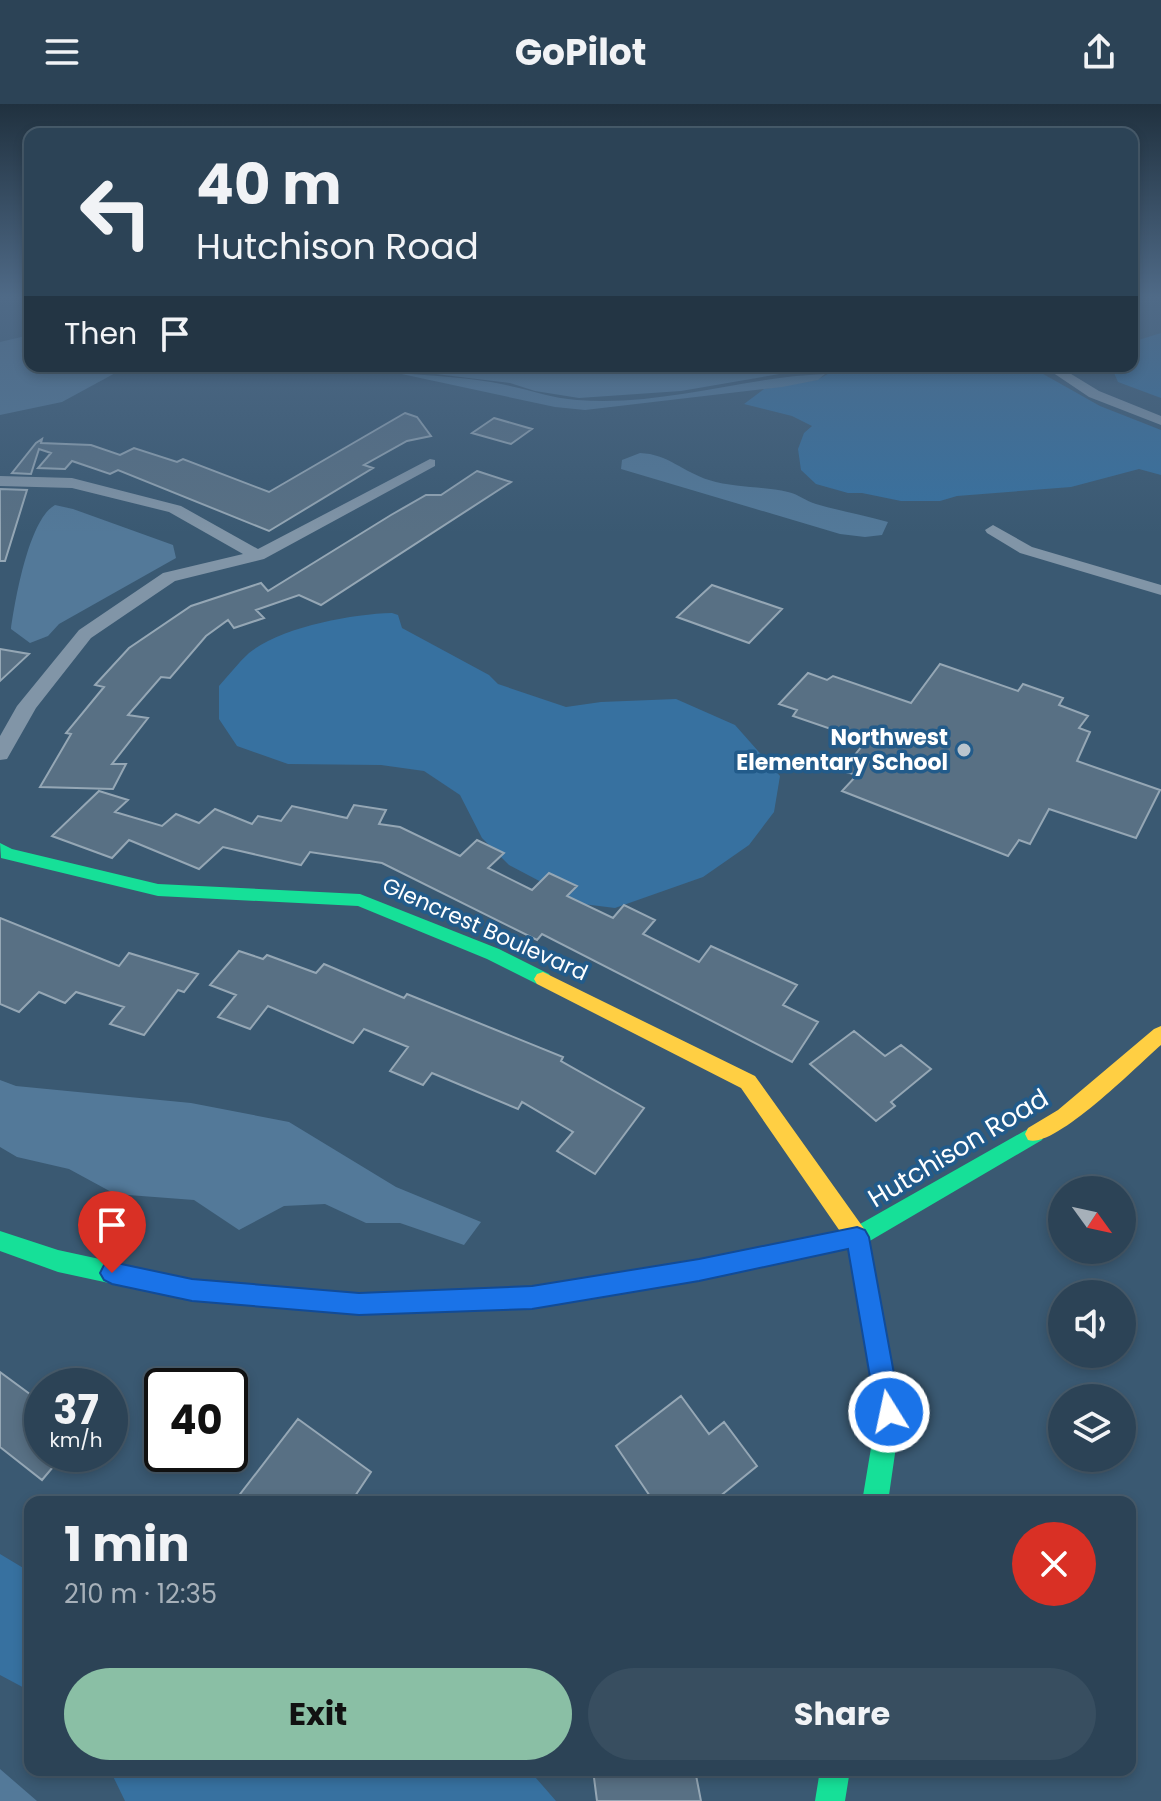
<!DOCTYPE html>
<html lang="en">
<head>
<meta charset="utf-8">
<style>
  body { margin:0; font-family:Poppins,sans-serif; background:#384e60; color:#f1f3f6; height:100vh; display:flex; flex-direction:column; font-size:30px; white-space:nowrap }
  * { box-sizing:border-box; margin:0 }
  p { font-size:26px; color:#a6b0b9 }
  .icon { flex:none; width:44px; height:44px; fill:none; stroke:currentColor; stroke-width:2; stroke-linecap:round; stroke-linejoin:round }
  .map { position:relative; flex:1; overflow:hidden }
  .sheet { position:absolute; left:24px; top:1392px; width:1112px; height:280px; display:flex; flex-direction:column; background:#2c4356; border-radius:16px; box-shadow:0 4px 12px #0003,0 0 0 2px #485c6c }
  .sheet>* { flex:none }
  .guide { position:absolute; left:24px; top:24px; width:1114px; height:244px; border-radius:16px; box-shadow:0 4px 12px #0003,0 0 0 2px #485c6c; background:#2c4356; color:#f1f3f6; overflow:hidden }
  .needle { width:52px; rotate:123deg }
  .buttons { position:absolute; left:1048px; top:1072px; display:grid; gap:16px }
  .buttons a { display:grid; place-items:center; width:88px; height:88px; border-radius:50%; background:#2c4356; box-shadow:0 4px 12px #0003,0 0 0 2px #485c6c; font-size:40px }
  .speed { position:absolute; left:24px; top:1264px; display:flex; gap:16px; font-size:40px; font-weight:700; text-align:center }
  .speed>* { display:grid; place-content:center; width:104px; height:104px; border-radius:50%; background:#2c4356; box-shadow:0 4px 12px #0003,0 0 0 2px #485c6c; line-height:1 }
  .speed small { font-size:20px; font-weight:400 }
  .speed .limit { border:4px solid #111; border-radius:12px; background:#fff; color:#111 }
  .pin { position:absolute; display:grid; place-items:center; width:68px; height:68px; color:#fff; margin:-82px -34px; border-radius:50% 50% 50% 0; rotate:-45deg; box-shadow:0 0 8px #0007 }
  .pin .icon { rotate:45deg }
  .me { position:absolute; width:88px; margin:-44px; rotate:350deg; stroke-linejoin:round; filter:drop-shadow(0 0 6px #0008) }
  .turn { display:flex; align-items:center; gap:28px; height:168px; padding:0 40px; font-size:36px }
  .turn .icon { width:104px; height:104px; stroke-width:2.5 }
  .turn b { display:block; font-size:56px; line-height:68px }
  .then { display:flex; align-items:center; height:76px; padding:0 40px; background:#0003; gap:16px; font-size:30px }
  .round { display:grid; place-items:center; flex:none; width:84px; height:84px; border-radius:42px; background:#384e60 }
  .head { display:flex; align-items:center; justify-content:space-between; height:136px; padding:0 40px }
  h1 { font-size:48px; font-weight:700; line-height:60px }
  .cta { display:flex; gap:16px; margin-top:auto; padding:16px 40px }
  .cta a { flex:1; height:92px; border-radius:48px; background:#8abfa5; color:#111; font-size:32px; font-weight:700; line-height:92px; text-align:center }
  .cta a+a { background:#384e60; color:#f1f3f6 }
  header { display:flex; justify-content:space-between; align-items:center; height:104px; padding:0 40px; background:#2c4356; font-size:36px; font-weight:700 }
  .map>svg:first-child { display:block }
  .green { fill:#3771a0 }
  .water { fill:#537999 }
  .building { fill:#587084; stroke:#95a7b5; stroke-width:2 }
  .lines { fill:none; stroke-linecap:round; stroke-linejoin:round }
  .street { fill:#8195a7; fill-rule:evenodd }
  .fast { fill:#16e098; fill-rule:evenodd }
  .slow { fill:#ffcf43; fill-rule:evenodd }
  .route { fill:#1a73e8; stroke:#114b97; stroke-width:2 }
  .poi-dot { fill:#bac5ce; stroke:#225b8a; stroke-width:3 }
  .labels { text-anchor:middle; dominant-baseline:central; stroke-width:7; stroke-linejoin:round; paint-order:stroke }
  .poi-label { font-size:22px; font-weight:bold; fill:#fff; stroke:#225b8a; text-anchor:end }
  .street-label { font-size:22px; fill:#fff; stroke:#225b8a }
  .near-street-label { font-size:26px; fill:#fff; stroke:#225b8a }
</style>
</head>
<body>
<header><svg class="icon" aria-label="menu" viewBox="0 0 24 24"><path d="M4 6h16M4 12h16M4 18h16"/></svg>GoPilot<svg class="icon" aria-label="share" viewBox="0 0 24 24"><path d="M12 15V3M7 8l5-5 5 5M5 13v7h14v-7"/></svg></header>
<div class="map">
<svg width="1161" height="1697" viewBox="0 0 1161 1697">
  <rect width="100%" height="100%" fill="#3a5972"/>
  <path class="green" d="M1161,229V294L1118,278L1111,262H1132V238Z
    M842,262H1029L1100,302L1161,326V371L1139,365L1071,383L957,392L940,397H901L862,389H848L816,380L801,366L798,345L804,329L812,322L792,312L744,300L764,285L817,276Z
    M392,509L398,511L402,524L489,571L498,580L566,603L601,598L676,595L735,621L780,672L774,708L749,741L703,773L615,804L583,800L509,761L482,734L460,691L424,667L381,661L288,660L237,642L219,615V582C229,571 238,559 249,549C281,523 352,510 392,509Z
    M0,1450L30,1468V1587L0,1571Z
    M110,1666H529L556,1697H125Z"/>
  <path class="water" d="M30,231V262H137L119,267L62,298L0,311V238Z
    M370,262H834L829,267L785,269L681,287L579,294L535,287L510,279Z
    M397,269C433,272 470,273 506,281C530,286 552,294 577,296C661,303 743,273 825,270L818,276L782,283L585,306L555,303Z
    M640,349C668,350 683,368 709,376C735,384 761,382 788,388C798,390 806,397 816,400C840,407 864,411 888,418L882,431L865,433L840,430L621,365L622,356Z
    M55,401L73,405L173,441L176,454L59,520L48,532L30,539L11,525C15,496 29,415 55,401Z
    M0,976L16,982L191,999L289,1018L396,1083L481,1118L464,1141L400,1119H366L325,1100L284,1102L239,1126L194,1096L115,1090L69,1065L17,1053L0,1043Z
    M0,1665L37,1697H0Z"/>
  <path class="building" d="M405,309L417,313L431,332L407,337L364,361L373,364L269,427L118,366L110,370L72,357L65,365L38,364L51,349L39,345L31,370L12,369L36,339L42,335L41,339L91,341L120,351L134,344L177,358L183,355L269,388Z
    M494,314L532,325L511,340L472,329Z
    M477,367L511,378L321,501L299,491L256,506L264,514L234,524L228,516L206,532L170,574L161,573L128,611L148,614L112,660H126L113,685L40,683L71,630L66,629L104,583L95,581L129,544L191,502L261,479L268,487L391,411L426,391H441Z
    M0,385L27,386L5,457H0Z
    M712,481L782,505L749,539L677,513Z
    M0,545L29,550L0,577Z
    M940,560L1018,587L1023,580L1063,594L1059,601L1088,612L1079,624L1090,628L1077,657L1160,686L1136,734L1049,705L1030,740L1019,736L1008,752L842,687L857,671L842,667L866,637L793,612L797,606L779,600L808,569L827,576L833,572L911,599Z
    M99,687L128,696L115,708L162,722L176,710L199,719L215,705L252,720L258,712L281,717L292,702L347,714L354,701L386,706L379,720L400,723L460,752L477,736L504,749L488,764L532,786L549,769L577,782L567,792L613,814L624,801L655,816L643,830L699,858L711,842L797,881L783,901L818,918L792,958L542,830L537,836L382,759L310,748L301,761L223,743L199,765L129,736L112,754L52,732Z
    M0,814L119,862L129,849L198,870L184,888L178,886L144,931L110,920L124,903L76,888L65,899L39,888L19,908L0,900Z
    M239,847L263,855L267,851L316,869L324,860L404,894L407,890L563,953L561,957L644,1004L595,1070L557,1047L573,1028L522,998L518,1005L432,969L423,981L390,967L408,943L364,925L353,939L268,902L250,925L218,913L236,891L210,881Z
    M854,927L885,952L901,941L931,965L891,998L895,1002L876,1017L810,960Z
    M0,1268L42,1299V1350H64L42,1376L0,1343Z
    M681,1292L709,1330L724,1318L757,1362L713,1398H654L616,1342Z
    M298,1315L371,1368L351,1398H234Z
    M593,1666H695L701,1697H597Z"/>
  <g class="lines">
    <path class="street" d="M1043,262H1058L1099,287L1161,312V321L1089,293Z
      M430,355L435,356V362L264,455L175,477L91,534L36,604L7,655L0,656V632L17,602L79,526L163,469L243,450L169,408L72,384L0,382V372L72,374L181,402L258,445Z
      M993,421L1032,443L1161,481V491L1020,449L987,429L985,426Z"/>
    <path class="fast" d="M0,739L12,745L158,780L360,790L499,845L549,870L552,875L549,880H537L487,855L358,802L158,792L1,754Z
      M1035,1021L1042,1024L1045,1030L1042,1036L868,1138L901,1308L888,1398H862L877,1308L848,1145L699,1177L532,1204L359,1211L192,1197L58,1168L0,1147V1127L58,1146L192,1175L359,1189L532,1182L699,1155L853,1124Z
      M820,1666H850L845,1697H815Z"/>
    <path class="slow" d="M543,868L755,972L865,1126L869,1141L866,1148L858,1151L850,1148L846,1136L741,984L537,880L534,875L537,870Z
      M1161,922V941C1139,960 1054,1046 1028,1036L1025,1030L1028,1024L1058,1006L1154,925Z"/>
  </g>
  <linearGradient id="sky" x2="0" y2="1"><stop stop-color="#20313f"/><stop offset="0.45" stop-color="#4f6a87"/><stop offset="1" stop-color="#4f6a87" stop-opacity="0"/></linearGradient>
  <rect width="1161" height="429" fill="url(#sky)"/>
  <path class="route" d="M857,1123L865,1126L869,1133L901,1308L898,1316L889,1320L880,1316L876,1308L848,1145L699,1177L532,1205L359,1211L192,1197L112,1180L104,1176L100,1169L104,1161L112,1158L192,1175L359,1189L532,1182L699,1155Z"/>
  <circle class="poi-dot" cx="964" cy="646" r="8"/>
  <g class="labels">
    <g class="poi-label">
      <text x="948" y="633">Northwest<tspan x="948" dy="25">Elementary School</tspan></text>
    </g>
    <g class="street-label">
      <text transform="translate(485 825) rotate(24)">Glencrest Boulevard</text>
    </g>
    <g class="near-street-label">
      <text transform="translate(958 1044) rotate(-31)">Hutchison Road</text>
    </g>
  </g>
</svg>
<div class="buttons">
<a><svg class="needle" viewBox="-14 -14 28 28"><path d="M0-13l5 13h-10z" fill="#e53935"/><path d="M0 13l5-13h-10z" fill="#a6b0b9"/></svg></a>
<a><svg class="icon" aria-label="sound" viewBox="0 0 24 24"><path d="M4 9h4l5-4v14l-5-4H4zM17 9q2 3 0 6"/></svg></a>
<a><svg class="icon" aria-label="layers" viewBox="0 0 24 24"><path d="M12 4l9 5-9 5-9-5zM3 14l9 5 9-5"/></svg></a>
</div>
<div class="speed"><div>37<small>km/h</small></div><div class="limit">40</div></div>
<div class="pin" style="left:112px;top:1169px;background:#d93025"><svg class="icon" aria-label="arrive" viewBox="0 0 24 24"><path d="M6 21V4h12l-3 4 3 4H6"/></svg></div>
<svg class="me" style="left:889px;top:1308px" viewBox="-20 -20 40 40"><circle r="17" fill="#1a73e8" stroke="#fff" stroke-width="3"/><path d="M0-11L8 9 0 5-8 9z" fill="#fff"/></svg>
<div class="guide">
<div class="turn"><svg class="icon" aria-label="left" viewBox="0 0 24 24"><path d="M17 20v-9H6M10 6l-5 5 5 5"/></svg><div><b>40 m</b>Hutchison Road</div></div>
<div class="then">Then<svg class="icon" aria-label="arrive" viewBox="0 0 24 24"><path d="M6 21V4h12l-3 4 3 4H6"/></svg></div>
</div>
<section class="sheet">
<div class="head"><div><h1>1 min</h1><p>210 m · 12:35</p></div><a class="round" style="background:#d93025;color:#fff"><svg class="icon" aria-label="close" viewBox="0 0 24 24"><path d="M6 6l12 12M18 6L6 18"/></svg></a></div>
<div class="cta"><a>Exit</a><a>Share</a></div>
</section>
</div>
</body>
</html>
